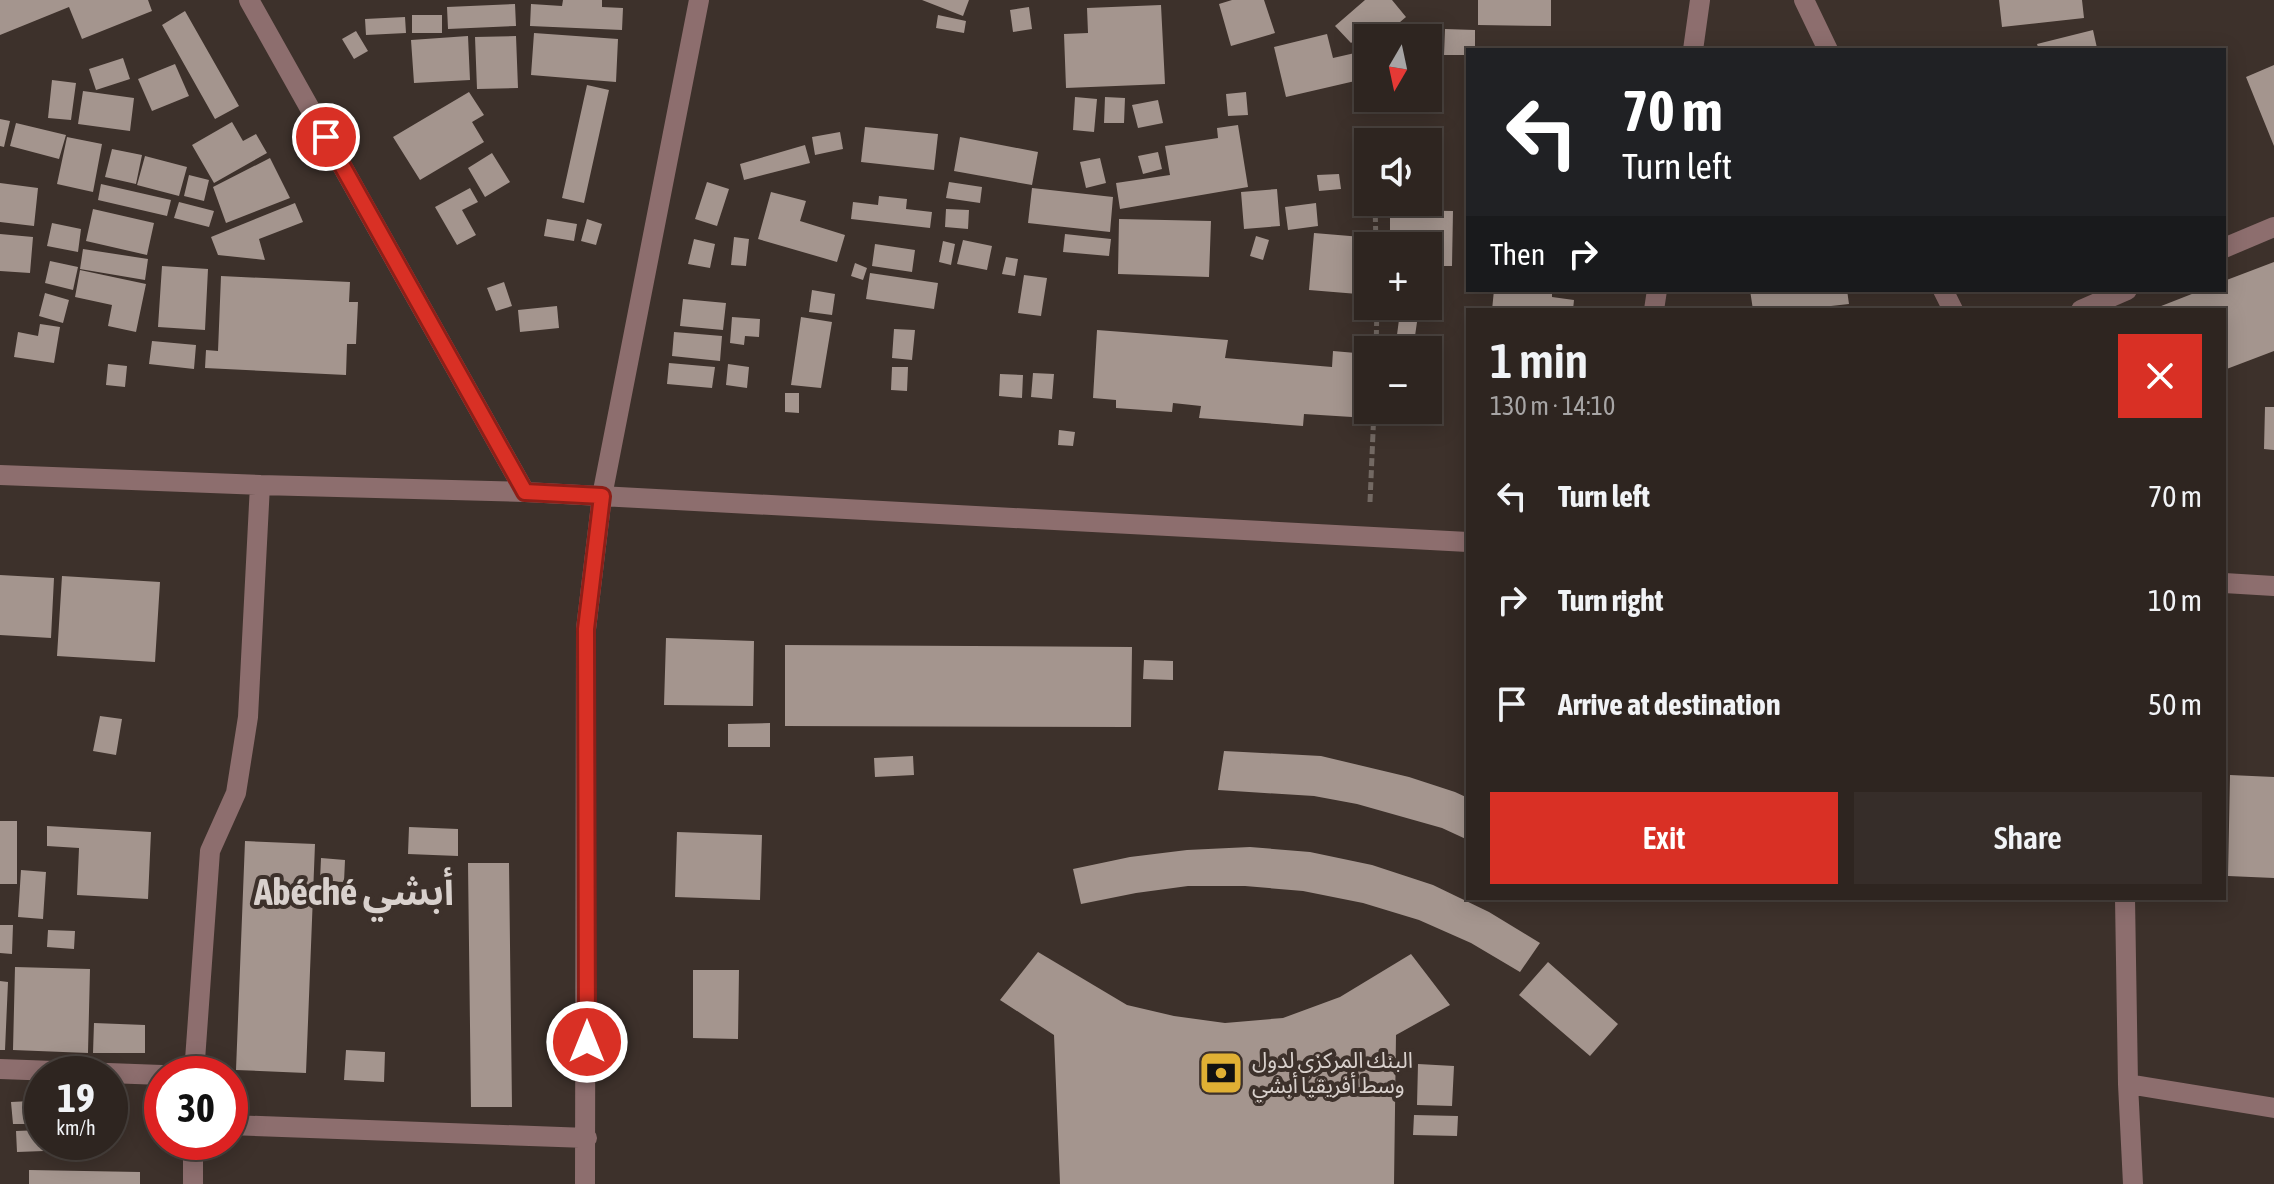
<!DOCTYPE html>
<html lang="en">
<head>
<meta charset="utf-8">
<style>
  body { margin:0; font-family:"Asap Condensed","Noto Sans Arabic",sans-serif; background:#362d29; color:#f1f3f6; height:100vh; display:flex; flex-direction:column; font-size:30px; white-space:nowrap }
  * { box-sizing:border-box; margin:0 }
  p { font-size:26px; color:#a7a5a5 }
  .icon { flex:none; width:44px; height:44px; fill:none; stroke:currentColor; stroke-width:2; stroke-linecap:round; stroke-linejoin:round }
  .map { position:relative; flex:1; overflow:hidden }
  .details { position:absolute; left:1466px; top:308px; width:760px; height:592px; display:flex; flex-direction:column; background:#2e2520; border-radius:0px; box-shadow:0 4px 20px #0003,0 0 0 2px #49423e }
  .details>* { flex:none }
  .guide { position:absolute; left:1466px; top:48px; width:760px; height:244px; border-radius:0px; box-shadow:0 4px 20px #0003,0 0 0 2px #49423e; background:#202124; color:#fff; overflow:hidden }
  .needle { width:52px; rotate:189deg }
  .controls { position:absolute; left:1354px; top:24px; display:grid; gap:16px }
  .controls a { display:grid; place-items:center; width:88px; height:88px; border-radius:0px; background:#2e2520; box-shadow:0 4px 20px #0003,0 0 0 2px #49423e; font-size:40px }
  .speed { position:absolute; left:24px; top:1056px; display:flex; gap:16px; font-size:40px; font-weight:700; text-align:center }
  .speed>* { display:grid; place-content:center; width:104px; height:104px; border-radius:50%; background:#2e2520; box-shadow:0 4px 20px #0003,0 0 0 2px #49423e; line-height:1 }
  .speed small { font-size:20px; font-weight:400 }
  .speed .limit { border:12px solid #d22; background:#fff; color:#111 }
  .pin { position:absolute; display:grid; place-items:center; width:68px; height:68px; color:#fff; margin:-34px; border:4px solid #fff; border-radius:50%; box-shadow:0 2px 8px #0007 }
  .me { position:absolute; width:88px; margin:-44px; rotate:0deg; stroke-linejoin:round; filter:drop-shadow(0 0 6px #0008) }
  .turn { display:flex; align-items:center; gap:28px; height:168px; padding:0 24px; font-size:36px }
  .turn .icon { width:104px; height:104px; stroke-width:2.5 }
  .turn b { display:block; font-size:56px; line-height:68px }
  .then { display:flex; align-items:center; height:76px; padding:0 24px; background:#0003; gap:16px; font-size:30px }
  .round { display:grid; place-items:center; flex:none; width:84px; height:84px; border-radius:0px; background:#362d29 }
  .head { display:flex; align-items:center; justify-content:space-between; height:136px; padding:0 24px }
  h1 { font-size:48px; font-weight:600; line-height:60px }
  .action { display:flex; gap:16px; margin-top:auto; padding:16px 24px }
  .action a { flex:1; height:92px; border-radius:0px; background:#d93025; color:#fff; font-size:32px; font-weight:600; line-height:92px; text-align:center }
  .action a+a { background:#362d29; color:#f1f3f6 }
  ul { padding:0; list-style:none }
  li { display:flex; align-items:center; gap:24px; height:104px; padding:0 24px }
  li div { flex:1 }
  li b { display:block; font-size:30px }
  li em { font-style:normal }
  .map>svg:first-child { display:block }
  .building { fill:#a4958e }
  .lines { fill:none; stroke-linecap:round; stroke-linejoin:round }
  .path { stroke:#736963; stroke-width:5; stroke-dasharray:8 4; stroke-linecap:butt }
  .minor { stroke:#8d6e6e; stroke-width:20 }
  .route-casing { stroke:#8d1f18; stroke-width:20 }
  .route { stroke:#d93025; stroke-width:14 }
  .labels { text-anchor:middle; dominant-baseline:central; stroke-width:8; stroke-linejoin:round; paint-order:stroke }
  .poi-label { font-size:22px; fill:#d9d1cd; stroke:#3d312b; text-anchor:start }
  .town-label { font-size:38px; font-weight:bold; fill:#d9d1cd; stroke:#3d312b }
</style>
</head>
<body>
<div class="map">
<svg width="2274" height="1184" viewBox="0 0 2274 1184">
  <rect width="100%" height="100%" fill="#3d312b"/>
  <path class="building" d="M0,0H148L152,11L82,39L69,7L0,35Z
    M563,0H602V7L623,8L622,30L530,26L531,4L562,6Z
    M922,0H969L963,16Z
    M1232,0H1264L1275,33L1231,46L1219,4Z
    M1365,0H1392L1406,17L1381,38H1368L1363,33L1351,43L1335,26Z
    M1478,0H1551V26L1478,25Z
    M1999,0H2082L2084,18L2002,27Z
    M515,4L516,26L448,29L447,7Z
    M1161,5L1165,84L1066,88L1064,34L1088,33L1087,8Z
    M1029,7L1032,29L1013,32L1010,10Z
    M185,11L239,106L215,119L162,25Z
    M412,15H442V33H412Z
    M938,15L966,21L964,33L936,28Z
    M405,17L406,33L366,35L365,19Z
    M1445,29L1475,30V50H1468V55H1444Z
    M2093,30L2097,48L2039,50L2037,44Z
    M356,31L368,51L354,59L342,39Z
    M534,33L618,39L616,82L531,75Z
    M1327,34L1333,58L1368,50V78L1286,97L1274,47Z
    M468,36L470,80L414,83L411,40Z
    M516,36L518,88L477,89L475,37Z
    M123,58L130,79L96,90L89,69Z
    M175,64L189,96L152,111L138,79Z
    M2274,65V146L2246,77Z
    M52,80L76,83L71,120L48,118Z
    M587,85L609,90L584,203L562,198Z
    M83,91L134,98L130,131L78,124Z
    M469,92L484,115L472,122L484,142L420,180L393,137Z
    M1246,92L1248,115L1228,116L1226,94Z
    M1075,97L1097,99L1094,132L1073,130Z
    M1105,97L1125,98L1124,123H1104Z
    M1158,100L1163,123L1138,128L1132,105Z
    M0,119L10,121L4,147L0,146Z
    M232,122L243,141L256,134L267,153L214,183L192,145Z
    M16,123L66,135L59,159L10,146Z
    M1238,125L1248,187L1120,209L1116,183L1170,175L1165,146L1218,138L1217,128Z
    M865,127L938,134L934,170L861,162Z
    M840,132L843,149L815,155L812,137Z
    M67,137L102,144L93,192L57,184Z
    M960,137L1038,152L1032,185L954,171Z
    M805,145L810,163L744,180L740,164Z
    M112,149L142,155L136,184L105,177Z
    M1158,152L1162,169L1143,174L1138,156Z
    M492,153L510,182L485,197L468,168Z
    M145,156L187,167L179,196L137,185Z
    M270,158L290,198L226,223L213,187Z
    M1100,158L1106,183L1086,188L1080,162Z
    M1339,174L1341,189L1319,191L1317,175Z
    M189,175L209,180L204,201L184,196Z
    M707,182L729,189L717,226L695,219Z
    M949,182L982,187L980,203L946,198Z
    M0,183L38,188L34,226L0,222Z
    M101,184L171,200L167,216L98,200Z
    M470,188L478,202L462,210L476,235L457,245L435,207Z
    M1032,188L1113,197L1110,232L1028,223Z
    M1277,189L1280,226L1244,229L1241,192Z
    M771,192L806,201L800,221L845,235L837,262L758,239Z
    M879,196L907,199L906,209L932,212L930,228L851,219L853,202L878,205Z
    M179,202L214,211L209,227L174,218Z
    M295,203L303,222L259,239L265,260L218,255L211,237Z
    M1316,203L1318,226L1288,230L1285,207Z
    M93,209L154,223L147,255L86,241Z
    M946,209L969,210L968,229L945,227Z
    M1390,210L1453,211L1452,266H1428L1426,237L1390,236Z
    M547,219L577,224L574,241L544,236Z
    M587,219L602,224L596,245L581,241Z
    M1119,219L1211,221L1209,277L1118,274Z
    M52,223L81,229L78,252L47,246Z
    M1314,233L1362,237L1358,294L1309,290Z
    M0,234L33,237L30,273L0,271Z
    M1065,234L1111,239L1109,256L1063,252Z
    M1256,236L1269,240L1263,260L1250,256Z
    M734,237L749,239L746,266L731,265Z
    M694,239L715,244L710,268L688,264Z
    M963,240L992,246L987,270L957,264Z
    M943,241L955,244L951,265L939,262Z
    M875,244L915,250L912,272L872,266Z
    M83,249L148,259L145,280L80,269Z
    M1006,257L1018,259L1015,276L1002,274Z
    M50,261L78,267L73,290L45,283Z
    M2274,262V351L2224,370V310H2151L2202,290H2224V281Z
    M855,263L867,268L863,280L851,276Z
    M162,266L208,269L205,330L158,327Z
    M80,270L146,284L136,332L108,326L112,305L75,297Z
    M870,273L938,283L934,309L866,299Z
    M1024,275L1047,278L1041,316L1018,313Z
    M221,276L350,282L349,302H358L356,344H347L346,375L205,368L206,350L218,351Z
    M504,282L512,306L496,311L487,288Z
    M812,290L835,294L832,315L809,312Z
    M1494,290H1552V297L1574,300L1573,310H1492Z
    M1750,290H1847L1849,304L1795,310H1753Z
    M45,293L69,300L63,323L39,316Z
    M683,299L726,303L723,330L680,326Z
    M557,306L559,328L520,332L518,310Z
    M1400,312L1418,315L1413,350H1395Z
    M732,317L760,319L759,337L745,336L744,345L730,343Z
    M801,317L832,322L821,388L791,385Z
    M40,324L60,327L54,363L14,357L18,332L38,336Z
    M894,329L915,330L912,360L892,358Z
    M1097,330L1228,340L1225,358L1332,367L1333,351L1356,353L1352,417L1304,414L1303,426L1199,418L1201,406L1173,403L1172,412L1116,408V400L1093,398Z
    M674,332L722,336L720,361L672,356Z
    M152,341L196,345L194,369L149,364Z
    M669,363L715,367L712,388L667,384Z
    M108,364L127,366L125,387L106,385Z
    M728,364L749,367L747,388L726,385Z
    M892,367H908L907,391L891,390Z
    M1033,373L1054,374L1052,399L1031,397Z
    M1000,374L1023,375L1022,398L999,396Z
    M785,393H799V413L785,412Z
    M2265,407H2274V450L2264,449Z
    M1059,430L1075,432L1073,446L1058,445Z
    M0,575L54,578L51,638L0,635Z
    M62,576L160,582L155,662L57,656Z
    M666,638L754,641L753,706L664,705Z
    M785,645L1132,647L1131,727L785,726Z
    M1144,660L1173,661V680L1143,679Z
    M100,716L122,719L116,755L93,751Z
    M770,723V747H728V724Z
    M1224,751L1321,756L1409,777L1455,792L1468,798V840L1442,828L1357,804L1314,796L1218,790Z
    M913,756L914,775L875,777L874,758Z
    M2230,775L2274,777V878L2228,876Z
    M0,821H17V884H0Z
    M47,826L151,832L148,899L77,895L79,848L47,846Z
    M409,827L458,829V856L408,854Z
    M677,832L762,835L760,900L675,897Z
    M245,841L315,844L306,1073L236,1070Z
    M1250,847L1310,852L1372,865L1433,885L1489,912L1540,943L1520,972L1471,943L1419,920L1363,903L1303,891L1245,886H1188L1136,893L1081,904L1073,869L1130,857L1187,850Z
    M321,858L345,860L344,882L320,881Z
    M468,863H509L512,1107H471Z
    M21,870L46,872L43,919L18,917Z
    M0,925H13L12,954L0,953Z
    M48,930L75,931L74,949L47,947Z
    M1038,952L1127,1005L1174,1016L1225,1023L1283,1018L1340,997L1411,954L1450,1005L1396,1035L1394,1184H1060L1054,1035L1000,1000Z
    M1548,962L1618,1024L1590,1056L1519,995Z
    M15,967L90,969L88,1053L13,1050Z
    M693,970H739L738,1039L693,1038Z
    M0,981L8,982L5,1050H0Z
    M94,1023L145,1025V1053H93Z
    M346,1050L385,1052L384,1082L344,1080Z
    M1418,1064L1454,1066L1452,1106L1417,1105Z
    M31,1101L33,1124H13L11,1102Z
    M1414,1115L1458,1116L1457,1136L1413,1135Z
    M42,1130L44,1151L17,1152L16,1131Z
    M29,1170L140,1172V1184H29Z"/>
  <g class="lines">
    <path class="path" d="M1374,130V142
      M1375,202L1376,246
      M1376,350L1377,306
      M1370,502L1374,410"/>
    <path class="minor" d="M249,0L525,492
      M1804,0L1828,50
      M1693,50L1700,0
      M2224,248L2274,227
      M1943,290L1953,310
      M1654,310L1657,290
      M2081,310L2127,290
      M0,475L260,485L525,492L1468,542
      M2224,583L2274,586
      M2125,898L2128,1084L2133,1184
      M0,1069L162,1075
      M194,1074L210,851L236,793L248,717L260,485
      M2128,1084L2274,1108
      M230,1125L587,1138
      M193,1184V1142
      M585,1184L586,629L602,496L699,0"/>
  </g>
  <g class="lines">
    <g class="route-casing">
      <path id="route" d="M326,137L525,492L602,496L586,629L587,1042"/>
    </g>
    <use href="#route" class="route"/>
  </g>
  <defs>
    <g id="bank-square" transform="scale(2.3)"><rect x="-9" y="-9" width="18" height="18" rx="4" fill="#e0b034" stroke="#3d312b"/><path d="M-6-4H6V4H-6ZM0-2.3a2.3 2.3 0 1 0 0 4.6a2.3 2.3 0 1 0 0-4.6Z" fill="#111"/></g>
  </defs>
  <g fill-rule="evenodd">
    <use href="#bank-square" x="1221" y="1073"/>
  </g>
  <g class="labels">
    <g class="poi-label">
      <text x="1252" y="1060">البنك المركزي لدول<tspan x="1252" dy="25">وسط أفريقيا أبشي</tspan></text>
    </g>
    <g class="town-label">
      <text x="354" y="891">Abéché أبشي</text>
    </g>
  </g>
</svg>
<div class="controls">
<a><svg class="needle" viewBox="-14 -14 28 28"><path d="M0-13l5 13h-10z" fill="#e53935"/><path d="M0 13l5-13h-10z" fill="#a7a5a5"/></svg></a>
<a><svg class="icon" aria-label="sound" viewBox="0 0 24 24"><path d="M4 9h4l5-4v14l-5-4H4zM17 9q2 3 0 6"/></svg></a>
<a>+</a>
<a>−</a>
</div>
<div class="speed"><div>19<small>km/h</small></div><div class="limit">30</div></div>
<div class="pin" style="left:326px;top:137px;background:#d93025"><svg class="icon" aria-label="arrive" viewBox="0 0 24 24"><path d="M6 21V4h12l-3 4 3 4H6"/></svg></div>
<svg class="me" style="left:587px;top:1042px" viewBox="-20 -20 40 40"><circle r="17" fill="#d93025" stroke="#fff" stroke-width="3"/><path d="M0-11L8 9 0 5-8 9z" fill="#fff"/></svg>
<div class="guide">
<div class="turn"><svg class="icon" aria-label="left" viewBox="0 0 24 24"><path d="M17 20v-9H6M10 6l-5 5 5 5"/></svg><div><b>70 m</b>Turn left</div></div>
<div class="then">Then<svg class="icon" aria-label="right" viewBox="0 0 24 24"><path d="M7 20v-9h11M14 6l5 5-5 5"/></svg></div>
</div>
<section class="details">
<div class="head"><div><h1>1 min</h1><p>130 m · 14:10</p></div><a class="round" style="background:#d93025;color:#fff"><svg class="icon" aria-label="close" viewBox="0 0 24 24"><path d="M6 6l12 12M18 6L6 18"/></svg></a></div>
<ul>
<li><svg class="icon" aria-label="left" viewBox="0 0 24 24"><path d="M17 20v-9H6M10 6l-5 5 5 5"/></svg><div><b>Turn left</b></div><em>70 m</em></li>
<li><svg class="icon" aria-label="right" viewBox="0 0 24 24"><path d="M7 20v-9h11M14 6l5 5-5 5"/></svg><div><b>Turn right</b></div><em>10 m</em></li>
<li><svg class="icon" aria-label="arrive" viewBox="0 0 24 24"><path d="M6 21V4h12l-3 4 3 4H6"/></svg><div><b>Arrive at destination</b></div><em>50 m</em></li>
</ul>
<div class="action"><a>Exit</a><a>Share</a></div>
</section>
</div>
</body>
</html>
